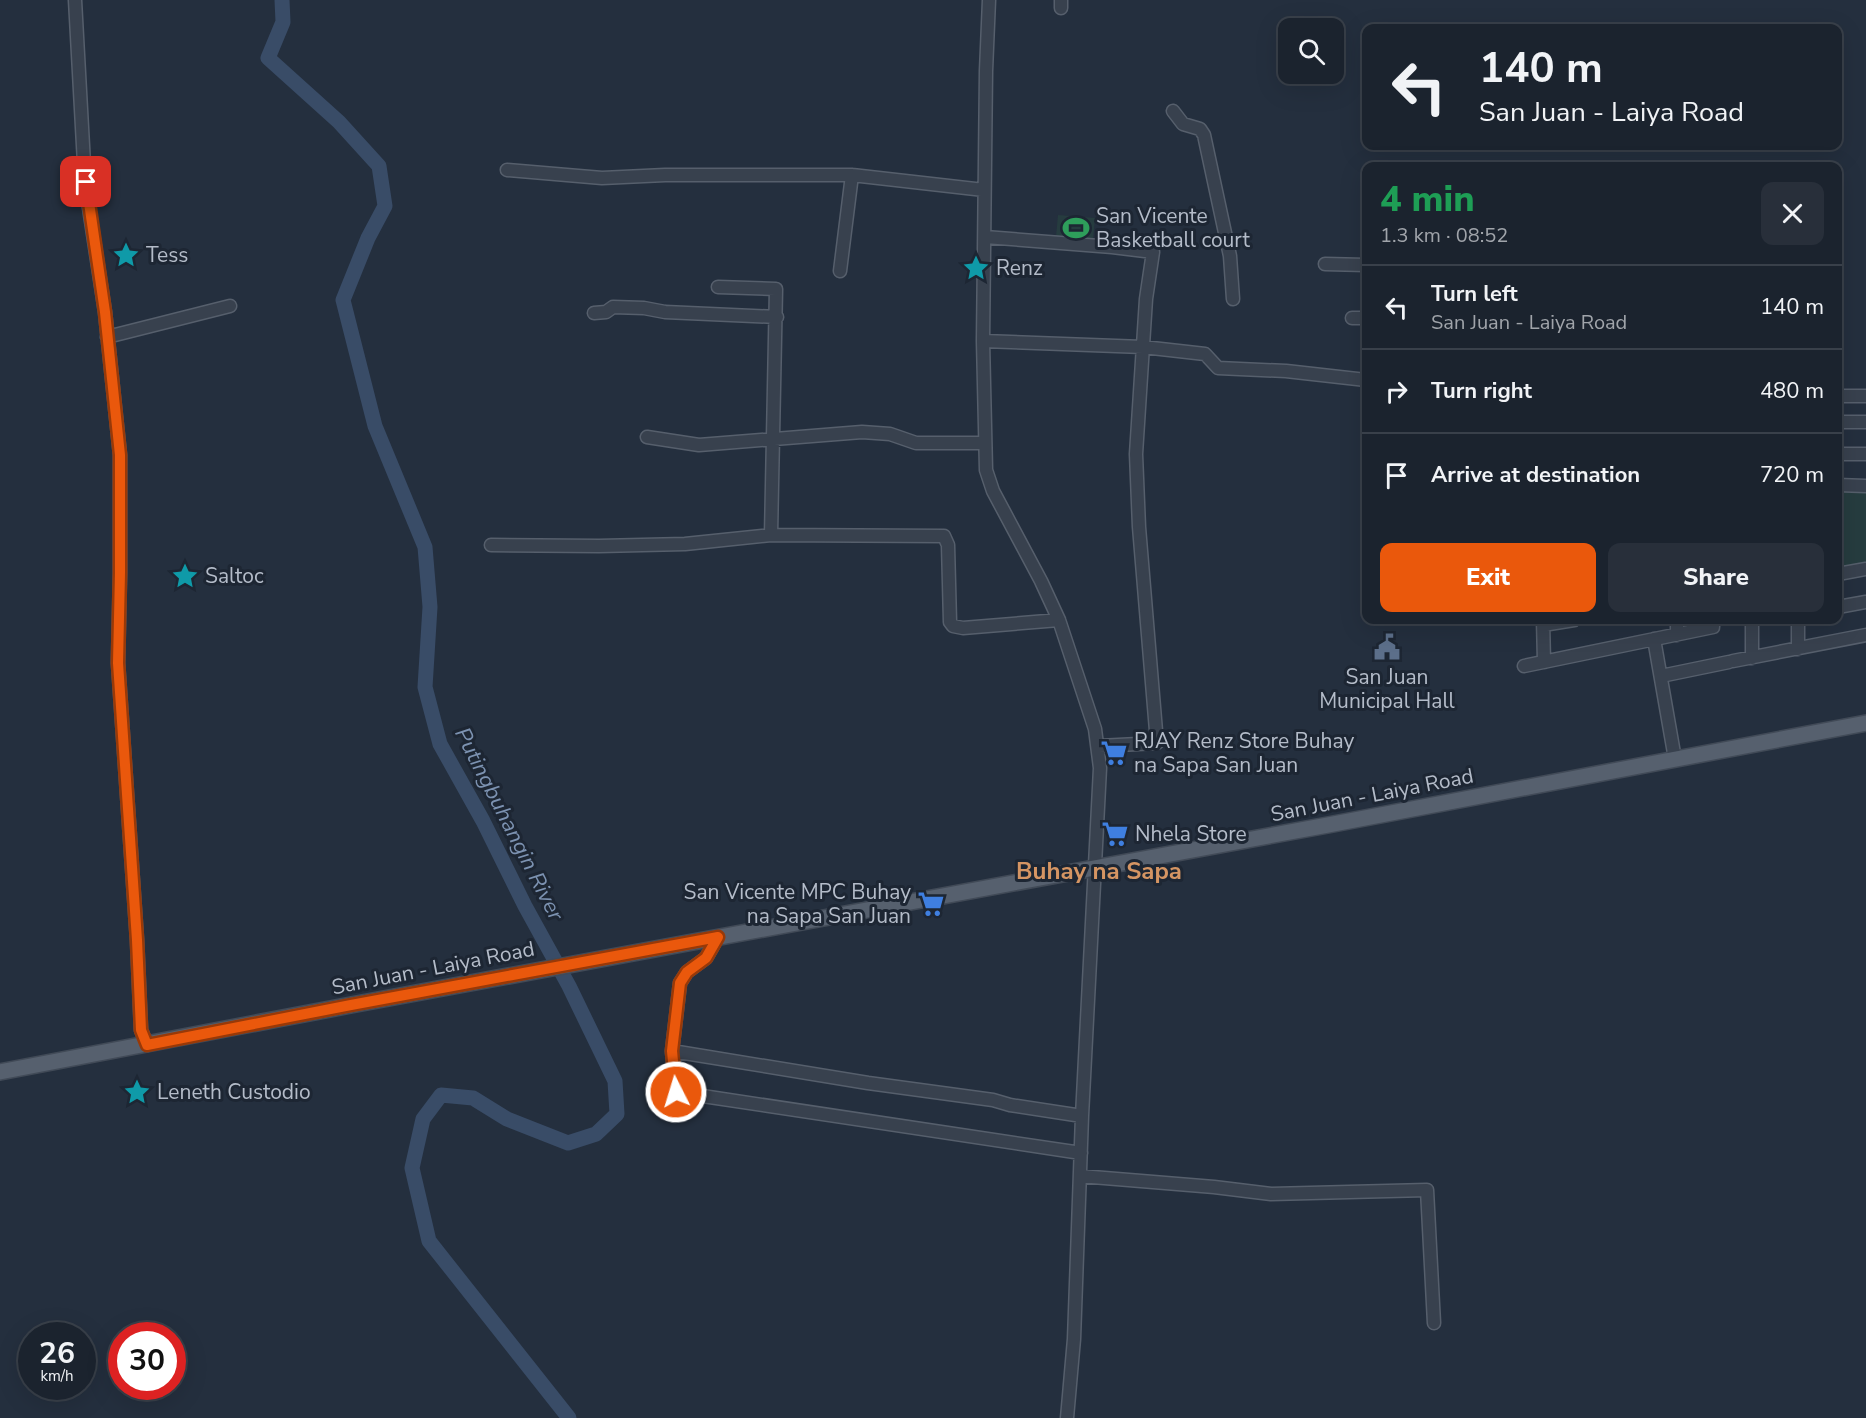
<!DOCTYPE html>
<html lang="en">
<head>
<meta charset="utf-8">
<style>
  body { margin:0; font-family:"Nunito Sans",sans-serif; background:#282f3a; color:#f1f3f6; height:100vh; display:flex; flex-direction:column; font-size:22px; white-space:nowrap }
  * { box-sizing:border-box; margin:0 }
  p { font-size:20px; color:#a0a4aa }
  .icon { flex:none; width:33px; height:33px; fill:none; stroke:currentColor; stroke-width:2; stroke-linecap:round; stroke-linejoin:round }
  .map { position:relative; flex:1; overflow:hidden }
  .side { position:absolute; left:1362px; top:162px; width:480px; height:462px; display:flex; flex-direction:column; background:#1b232e; border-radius:12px; box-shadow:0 6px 24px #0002,0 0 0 2px #39404a }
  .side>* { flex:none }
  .guide { position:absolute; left:1362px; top:24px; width:480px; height:126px; border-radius:12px; box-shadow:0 6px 24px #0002,0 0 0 2px #39404a; background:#1b232e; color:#f1f3f6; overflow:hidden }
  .tools { position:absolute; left:1278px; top:18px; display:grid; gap:12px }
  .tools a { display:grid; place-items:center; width:66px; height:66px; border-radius:12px; background:#1b232e; box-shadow:0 6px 24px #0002,0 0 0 2px #39404a; font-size:30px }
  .speed { position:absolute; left:18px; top:1322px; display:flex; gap:12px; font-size:30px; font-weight:700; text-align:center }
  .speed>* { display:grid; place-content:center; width:78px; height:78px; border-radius:50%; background:#1b232e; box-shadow:0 6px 24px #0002,0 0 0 2px #39404a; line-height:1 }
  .speed small { font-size:15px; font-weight:400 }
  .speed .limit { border:9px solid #d22; background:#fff; color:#111 }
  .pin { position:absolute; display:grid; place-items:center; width:51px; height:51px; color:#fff; margin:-26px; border-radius:12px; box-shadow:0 3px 9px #0006 }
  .me { position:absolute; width:66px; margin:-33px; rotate:355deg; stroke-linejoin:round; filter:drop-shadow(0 0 4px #0008) }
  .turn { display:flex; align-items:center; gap:21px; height:126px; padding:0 18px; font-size:27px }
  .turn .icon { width:78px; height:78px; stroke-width:2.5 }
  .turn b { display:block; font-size:42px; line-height:51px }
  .round { display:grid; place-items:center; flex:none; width:63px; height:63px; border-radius:12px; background:#282f3a }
  .overview { display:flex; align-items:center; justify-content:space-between; height:102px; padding:0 18px }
  h1 { font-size:36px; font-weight:800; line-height:45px; color:#1e9e55 }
  .button { display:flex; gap:12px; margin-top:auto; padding:12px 18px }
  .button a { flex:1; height:69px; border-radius:12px; background:#ea580c; color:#fff; font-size:24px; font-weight:800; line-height:69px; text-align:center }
  .button a+a { background:#282f3a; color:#f1f3f6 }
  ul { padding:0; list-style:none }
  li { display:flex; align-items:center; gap:18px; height:84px; padding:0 18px; border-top:2px solid #39404a }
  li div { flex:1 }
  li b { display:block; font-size:22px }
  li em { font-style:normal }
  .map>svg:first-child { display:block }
  .green { fill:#263c3f }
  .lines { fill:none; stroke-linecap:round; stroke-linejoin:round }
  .river { stroke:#394c67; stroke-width:15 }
  .minor-casing { stroke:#565f6c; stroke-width:15 }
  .major-casing { stroke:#414a57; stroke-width:18 }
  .minor { stroke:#38414e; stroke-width:12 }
  .major { stroke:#56606e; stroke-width:15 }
  .route-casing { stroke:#983908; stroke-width:15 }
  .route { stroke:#ea580c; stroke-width:10 }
  .labels { text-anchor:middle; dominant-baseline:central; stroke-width:6; stroke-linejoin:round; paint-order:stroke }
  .poi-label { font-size:21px; fill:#b4bcc9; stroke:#1d2633; text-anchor:start }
  .street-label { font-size:21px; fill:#b4bcc9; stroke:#1d2633 }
  .water-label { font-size:22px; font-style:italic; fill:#7c92b1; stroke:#1d2633 }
  .quarter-label { font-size:24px; font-weight:bold; fill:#d59563; stroke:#1d2633 }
</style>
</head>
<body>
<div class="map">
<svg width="1866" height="1418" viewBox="0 0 1866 1418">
  <rect width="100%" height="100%" fill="#242f3e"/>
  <path class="green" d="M1058,215L1095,218L1093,240L1056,237Z
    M1838,488L1866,489V566L1838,570Z"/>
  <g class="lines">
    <path class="river" d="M282,0L283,22L268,58L339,122L379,166L385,206L368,238L343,300L375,426L425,547L430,607L425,687L440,744L483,821L525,906L569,986L615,1081L617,1114L596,1134L568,1143L507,1119L473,1098L441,1095L423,1119L412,1168L429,1241L569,1418"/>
    <g class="minor-casing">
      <path id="minor" d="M75,0L85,182L105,312L120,455V573L118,663L137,940L141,1030L147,1045
        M989,0L986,71L983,341L986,470L993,491L1041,581L1059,620L1095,729L1100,768L1082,1116L1074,1339L1067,1418
        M1061,0V8
        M1173,111L1183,124L1200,129L1204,135L1230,256L1233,299
        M507,170L602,178L665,175H852L984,190
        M985,237L1112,247L1153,252L1146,299L1136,454L1139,527L1157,743L1099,746
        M1325,264L1366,265
        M840,271L852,175
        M718,287L776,289L771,535
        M594,313L606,312L613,307L644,308L665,312L777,317
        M1352,318H1366
        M107,337L230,306
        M983,341L1143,347L1205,354L1218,368L1286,371L1366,380
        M1838,396H1866
        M1838,422H1866
        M647,437L699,445L862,432L890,434L916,443H984
        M1838,454H1866
        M1838,485L1866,486
        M491,545L599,546L685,544L771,535L944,536L948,545L950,622L953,626L963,628L1059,620
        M1838,574L1866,569
        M1838,607L1866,602
        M1543,620L1544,662
        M1798,620V649
        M1543,625L1574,620
        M1677,635V620
        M1654,639L1675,759
        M1752,658V620
        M1733,661L1866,635
        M1524,666L1713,627V620
        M1661,676L1729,662
        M718,937L706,958L687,972L680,983L672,1051L676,1092L1081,1153
        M672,1051L868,1083L993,1100L1010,1105L1082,1116
        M1080,1176L1214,1187L1271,1194L1427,1190L1434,1323"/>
    </g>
    <g class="major-casing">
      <path id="major" d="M0,1072L351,1005L1328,825L1866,723"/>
    </g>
    <use href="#minor" class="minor"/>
    <use href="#major" class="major"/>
  </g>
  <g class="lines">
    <g class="route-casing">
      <path id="route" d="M86,182L105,312L120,455V573L118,663L137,940L141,1030L147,1045L351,1005L718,937L706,958L687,972L680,983L672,1051L676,1092"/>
    </g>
    <use href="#route" class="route"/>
  </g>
  <defs>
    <g id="stadium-bare" transform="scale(2.07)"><path d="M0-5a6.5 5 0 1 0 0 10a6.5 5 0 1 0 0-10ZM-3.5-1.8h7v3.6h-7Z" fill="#2e9e5b" stroke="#1d2633" stroke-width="2.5" paint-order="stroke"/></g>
    <g id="sight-bare" transform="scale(2.07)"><path d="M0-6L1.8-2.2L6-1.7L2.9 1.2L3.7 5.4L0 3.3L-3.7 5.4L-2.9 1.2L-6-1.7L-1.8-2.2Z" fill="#0f9aa8" stroke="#1d2633" stroke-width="2.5" paint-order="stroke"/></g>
    <g id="civic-bare" transform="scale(2.07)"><path d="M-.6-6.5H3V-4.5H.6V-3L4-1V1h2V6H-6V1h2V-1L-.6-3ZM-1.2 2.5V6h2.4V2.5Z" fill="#5c6f8a" stroke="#1d2633" stroke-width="2.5" paint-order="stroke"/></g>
    <g id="supermarket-bare" transform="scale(2.07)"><path d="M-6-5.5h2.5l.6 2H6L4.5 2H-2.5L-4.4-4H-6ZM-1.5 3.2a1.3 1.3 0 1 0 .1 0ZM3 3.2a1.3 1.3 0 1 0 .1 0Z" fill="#3f7fe0" stroke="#1d2633" stroke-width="2.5" paint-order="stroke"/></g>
  </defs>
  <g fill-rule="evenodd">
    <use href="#stadium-bare" x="1076" y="228"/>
    <use href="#sight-bare" x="126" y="255"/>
    <use href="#sight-bare" x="976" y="268"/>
    <use href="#sight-bare" x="185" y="576"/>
    <use href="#civic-bare" x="1387" y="647"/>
    <use href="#supermarket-bare" x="1114" y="753"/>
    <use href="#supermarket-bare" x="1115" y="834"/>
    <use href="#supermarket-bare" x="931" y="904"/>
    <use href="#sight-bare" x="137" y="1092"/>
  </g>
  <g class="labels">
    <g class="poi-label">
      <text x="1096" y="216">San Vicente<tspan x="1096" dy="24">Basketball court</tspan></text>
      <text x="146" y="255">Tess</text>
      <text x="996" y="268">Renz</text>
      <text x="205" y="576">Saltoc</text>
      <text x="1387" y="677" text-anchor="middle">San Juan<tspan x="1387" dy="24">Municipal Hall</tspan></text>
      <text x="1134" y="741">RJAY Renz Store Buhay<tspan x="1134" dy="24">na Sapa San Juan</tspan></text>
      <text x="1135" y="834">Nhela Store</text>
      <text x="911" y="892" text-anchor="end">San Vicente MPC Buhay<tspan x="911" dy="24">na Sapa San Juan</tspan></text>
      <text x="157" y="1092">Leneth Custodio</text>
    </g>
    <g class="street-label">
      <text transform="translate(1372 795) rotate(-11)">San Juan - Laiya Road</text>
      <text transform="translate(433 968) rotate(-11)">San Juan - Laiya Road</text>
    </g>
    <g class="water-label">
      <text transform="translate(509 824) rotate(63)">Putingbuhangin River</text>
    </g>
    <g class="quarter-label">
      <text x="1099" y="871">Buhay na Sapa</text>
    </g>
  </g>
</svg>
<div class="tools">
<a><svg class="icon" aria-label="search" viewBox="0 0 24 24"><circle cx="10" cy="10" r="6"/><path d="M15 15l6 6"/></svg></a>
</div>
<div class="speed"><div>26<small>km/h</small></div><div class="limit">30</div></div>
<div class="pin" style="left:86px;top:182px;background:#d93025"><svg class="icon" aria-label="arrive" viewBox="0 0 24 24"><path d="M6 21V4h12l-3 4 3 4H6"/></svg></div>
<svg class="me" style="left:676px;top:1092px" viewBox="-20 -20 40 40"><circle r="17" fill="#ea580c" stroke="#fff" stroke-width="3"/><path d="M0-11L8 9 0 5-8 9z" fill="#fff"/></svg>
<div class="guide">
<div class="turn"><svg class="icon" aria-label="left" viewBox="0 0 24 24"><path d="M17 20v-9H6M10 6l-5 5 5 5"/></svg><div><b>140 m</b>San Juan - Laiya Road</div></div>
</div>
<section class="side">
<div class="overview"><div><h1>4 min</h1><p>1.3 km · 08:52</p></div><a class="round"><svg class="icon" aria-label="close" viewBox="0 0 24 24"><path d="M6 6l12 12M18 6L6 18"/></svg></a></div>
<ul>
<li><svg class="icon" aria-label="left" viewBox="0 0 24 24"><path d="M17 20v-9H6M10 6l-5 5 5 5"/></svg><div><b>Turn left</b><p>San Juan - Laiya Road</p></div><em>140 m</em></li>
<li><svg class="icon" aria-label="right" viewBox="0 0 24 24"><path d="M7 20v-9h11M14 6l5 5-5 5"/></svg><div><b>Turn right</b></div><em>480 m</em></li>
<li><svg class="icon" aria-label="arrive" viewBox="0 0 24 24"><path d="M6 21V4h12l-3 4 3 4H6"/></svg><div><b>Arrive at destination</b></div><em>720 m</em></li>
</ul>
<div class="button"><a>Exit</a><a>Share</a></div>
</section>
</div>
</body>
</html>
